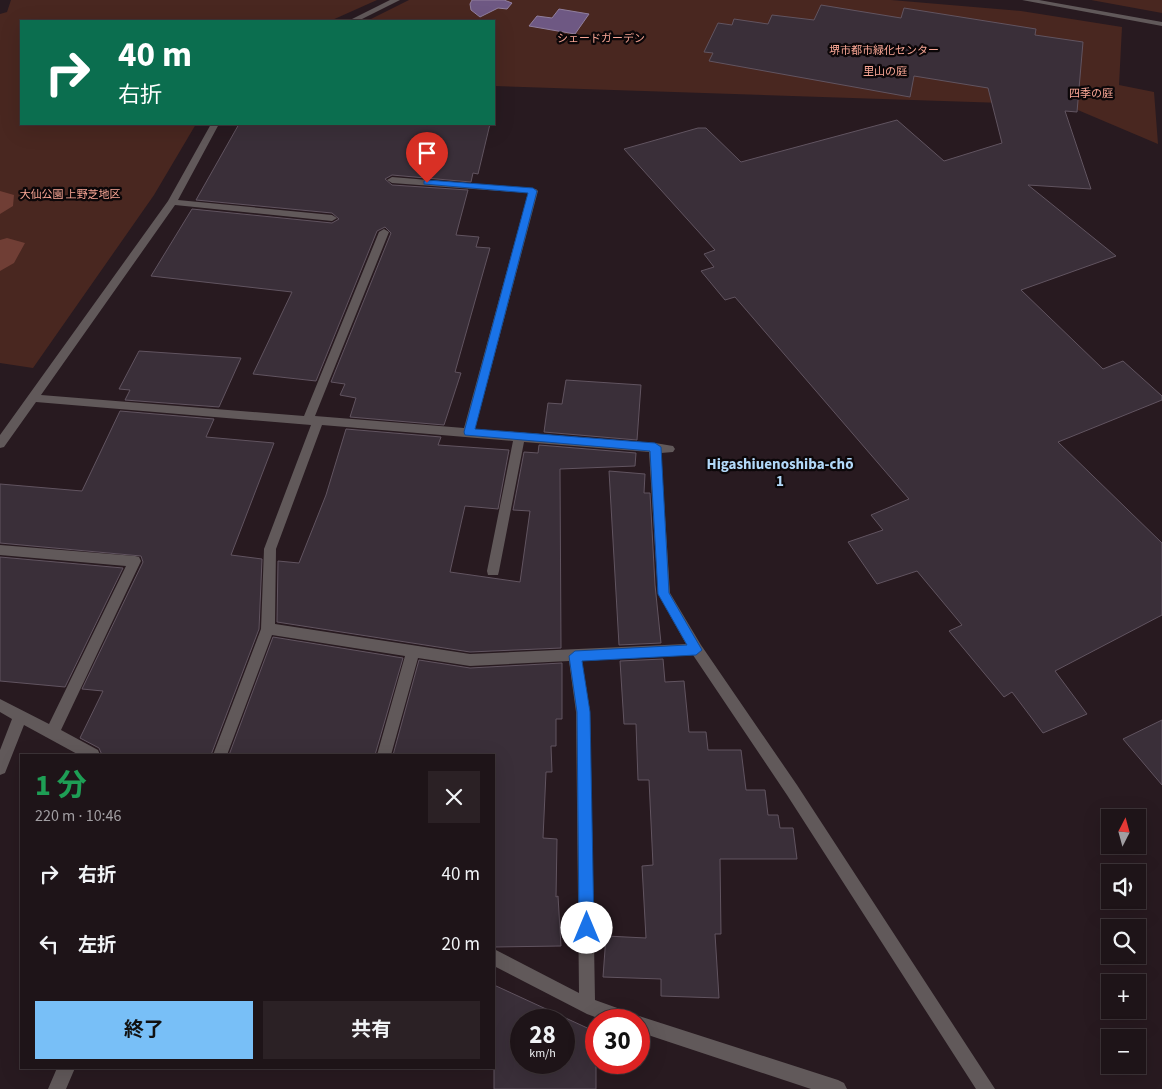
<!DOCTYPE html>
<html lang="ja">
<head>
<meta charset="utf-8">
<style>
  body { margin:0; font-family:"Source Sans 3","Noto Sans JP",sans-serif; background:#2b2125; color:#f1f3f6; height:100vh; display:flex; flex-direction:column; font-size:19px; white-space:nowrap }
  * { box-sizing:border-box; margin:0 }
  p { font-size:16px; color:#a19ea2 }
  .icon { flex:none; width:28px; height:28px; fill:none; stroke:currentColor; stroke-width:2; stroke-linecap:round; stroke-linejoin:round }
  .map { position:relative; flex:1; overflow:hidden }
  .sheet { position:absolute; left:20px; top:754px; width:475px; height:315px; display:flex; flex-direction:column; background:#1e1418; border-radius:0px; box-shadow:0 5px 20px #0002,0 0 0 1px #3c3337 }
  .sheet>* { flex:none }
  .banner { position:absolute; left:20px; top:20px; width:475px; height:105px; border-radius:0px; box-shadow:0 5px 20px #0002,0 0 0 1px #3c3337; background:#0b6e4f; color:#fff; overflow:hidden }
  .needle { width:32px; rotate:6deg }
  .controls { position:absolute; left:1101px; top:809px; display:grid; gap:10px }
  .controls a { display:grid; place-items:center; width:45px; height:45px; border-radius:0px; background:#1e1418; box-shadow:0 5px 20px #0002,0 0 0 1px #3c3337; font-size:25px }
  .speed { position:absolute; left:510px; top:1009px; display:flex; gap:10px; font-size:25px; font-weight:700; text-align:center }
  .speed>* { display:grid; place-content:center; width:65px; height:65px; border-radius:50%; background:#1e1418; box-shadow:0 5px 20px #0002,0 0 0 1px #3c3337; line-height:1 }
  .speed small { font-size:12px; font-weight:400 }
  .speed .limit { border:8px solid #d22; background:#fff; color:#111 }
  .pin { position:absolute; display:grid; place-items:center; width:42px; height:42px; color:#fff; margin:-51px -21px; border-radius:50% 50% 50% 0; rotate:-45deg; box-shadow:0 0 5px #0007 }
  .pin .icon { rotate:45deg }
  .me { position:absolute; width:55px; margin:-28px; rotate:0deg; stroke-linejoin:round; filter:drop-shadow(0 0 4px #0008) }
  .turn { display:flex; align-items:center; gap:18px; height:105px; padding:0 15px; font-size:22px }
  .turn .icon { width:65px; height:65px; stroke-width:2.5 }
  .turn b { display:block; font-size:35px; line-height:42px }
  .round { display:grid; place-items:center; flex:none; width:52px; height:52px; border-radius:0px; background:#2b2125 }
  .headline { display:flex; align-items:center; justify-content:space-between; height:85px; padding:0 15px }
  h1 { font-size:30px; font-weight:700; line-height:38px; color:#1e9e55 }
  .action { display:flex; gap:10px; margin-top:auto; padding:10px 15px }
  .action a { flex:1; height:58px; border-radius:0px; background:#78bff7; color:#111; font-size:20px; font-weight:700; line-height:58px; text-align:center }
  .action a+a { background:#2b2125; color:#f1f3f6 }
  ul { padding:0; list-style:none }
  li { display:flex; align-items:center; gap:15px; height:70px; padding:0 15px }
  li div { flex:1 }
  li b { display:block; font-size:19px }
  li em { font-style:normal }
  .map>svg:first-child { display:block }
  .green { fill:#492720 }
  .forest { fill:#703e35 }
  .water { fill:#6e5883; stroke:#917f9e }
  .building { fill:#3a2f39; stroke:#615460; fill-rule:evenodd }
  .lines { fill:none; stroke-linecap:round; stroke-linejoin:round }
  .minor { fill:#61595a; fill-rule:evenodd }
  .tertiary { fill:#61595a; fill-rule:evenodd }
  .route { fill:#1a73e8; stroke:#114b97 }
  .labels { text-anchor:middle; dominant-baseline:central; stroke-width:4.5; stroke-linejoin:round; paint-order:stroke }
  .far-park-label { font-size:11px; fill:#f9a695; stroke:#0c0709 }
  .neighbourhood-label { font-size:15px; font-weight:bold; fill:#b2d9f9; stroke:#0c0709 }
</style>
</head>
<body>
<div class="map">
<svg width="1162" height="1089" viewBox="0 0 1162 1089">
  <rect width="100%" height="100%" fill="#281a20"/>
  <path class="green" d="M11,0H377L330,21H21V124H196L154,195L33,368L0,363V14L7,12Z
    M409,0H891L1021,11L1122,27L1119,85L1154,92L1158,144L1066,105L494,86V21H367Z
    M1091,0H1162V13Z"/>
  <path class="forest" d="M0,191L14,195L13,206L0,214Z
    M7,238L25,243L14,263L0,271V240Z"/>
  <path class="water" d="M472,0H504L512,3L507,9L498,8L480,17L471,10L470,4Z
    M559,9L589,14L575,34L529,26L537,16L552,18Z"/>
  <path class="building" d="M821,5L901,18L904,8L1036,29L1035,35L1083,42L1077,112L1065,111L1091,189L1028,185L1116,256L1021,290L1103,369L1123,361L1162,396V400L1058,442L1162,543V615L1055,671L1087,714L1043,733L1012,692L1004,697L949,631L962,625L917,571L877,584L848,542L883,530L871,515L909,499L735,297L725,300L701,271L714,267L704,254L715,250L624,149L698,128H706L741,162L897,120L944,161L1002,143L988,88L914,76L910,97L709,61L713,53L704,52L718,23L732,25L734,19L768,24L772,15L814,20Z
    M239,124H490L478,174L473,173L471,182L392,175L385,179L392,185L468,190L456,235L479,237L476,247L490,248L455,372L461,373L444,425L350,417L356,398L340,395L345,384L331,382L391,233L385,227L377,231L316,381L253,374L292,292L151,276L192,209L332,223L339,219L332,213L196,200Z
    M139,351L241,358L219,407L125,400L130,390L119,389Z
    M566,380L641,385L637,440L544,432L548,403L562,404Z
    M120,411L214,419L206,437L274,443L231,555L262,559L259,629L211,755H102L99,748L80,738L103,691L82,689L143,562L141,556L0,543V484L82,491Z
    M346,429L441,437L438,445L509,450L498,509L465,506L450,572L520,582L530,511L513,510L524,452L538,453L539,445L636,453L635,466L560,469L561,648L470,652L277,622L278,561L299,563L326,495Z
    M609,471L645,474L644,493H650L655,585L661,643L619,645Z
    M0,557L123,568L65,687L0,681Z
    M273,637L403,658L375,755H229Z
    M663,659L665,682L684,681L689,732H706L708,750H741L746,790H765L768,815H778L780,828H793L797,859H720L721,934H715L719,998L661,996V979L603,977L606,936L646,938L642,866L653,865L649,780H638L636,724H624L620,661Z
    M419,660L470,668L562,663V719H556V746H551L552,772H546L543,838L557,839L556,897L558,896L561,946L494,947V755H393Z
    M1162,720V785L1123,739Z
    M494,985L596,1032V1089H494ZM521,1020H564V1062H521Z"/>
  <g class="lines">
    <path class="minor" d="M390,0H400L358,21H348Z
      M211,124H219L178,200L332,215L337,218L332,221L175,205L41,395L304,416L379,232L384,229L389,232L315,416L464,428L528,193L392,183L387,180L392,177L536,189L538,191L475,429L655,443L673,446L675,449L673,452L661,453L670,593L701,645L797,785L995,1089H976L787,795L693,655L582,661L590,712L595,1000L634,1014L635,1017L639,1016L838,1080L844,1083L847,1089H811L639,1032V1020H603L587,1014L494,966V949L579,993L576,712L569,661L470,666L418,658L391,755H377L405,656L272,635L227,755H213L261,629L264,549L311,425L36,402L4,447L0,448V435L168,201ZM322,425L513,441L487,571L488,575H498L499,571L524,442L649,452L658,594L686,644L470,654L275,624L276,549Z
      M0,545L135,556L139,557L141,561L61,730L98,750L100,755H79L24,725L5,773L0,775V750L12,719L0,712V699L49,724L126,566L0,555Z
      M57,1068H75L66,1089H48Z"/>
    <path class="tertiary" d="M1022,0H1039L1162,22V26Z"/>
  </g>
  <path class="route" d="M427,180L533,188L537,191L475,429L655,443L661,447L669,593L702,650L696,655L582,661L590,712L594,928L592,933L587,935L582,933L579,928L577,712L569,656L575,651L687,645L658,594L650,451L465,435L464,432L528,193L424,184V181Z"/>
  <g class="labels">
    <g class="far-park-label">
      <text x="601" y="38">シェードガーデン</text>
      <text x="884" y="50">堺市都市緑化センター</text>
      <text x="885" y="71">里山の庭</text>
      <text x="1091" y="93">四季の庭</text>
      <text x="70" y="194">大仙公園 上野芝地区</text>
    </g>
    <g class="neighbourhood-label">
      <text x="780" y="464">Higashiuenoshiba-chō<tspan x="780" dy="17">1</tspan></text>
    </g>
  </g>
</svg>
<div class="controls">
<a><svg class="needle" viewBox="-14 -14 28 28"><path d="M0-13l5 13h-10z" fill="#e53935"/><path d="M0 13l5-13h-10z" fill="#a19ea2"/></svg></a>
<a><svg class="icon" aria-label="sound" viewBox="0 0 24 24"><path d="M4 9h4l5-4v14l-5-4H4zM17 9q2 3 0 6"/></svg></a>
<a><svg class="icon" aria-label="search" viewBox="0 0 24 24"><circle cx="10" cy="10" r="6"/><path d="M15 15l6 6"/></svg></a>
<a>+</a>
<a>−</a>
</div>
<div class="speed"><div>28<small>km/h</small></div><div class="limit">30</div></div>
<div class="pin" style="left:427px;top:183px;background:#d93025"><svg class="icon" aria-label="arrive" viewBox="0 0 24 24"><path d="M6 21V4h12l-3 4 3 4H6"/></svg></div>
<svg class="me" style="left:587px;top:928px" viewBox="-20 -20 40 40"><circle r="19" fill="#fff"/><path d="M0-13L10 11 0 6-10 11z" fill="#1a73e8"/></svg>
<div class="banner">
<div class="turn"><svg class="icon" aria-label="right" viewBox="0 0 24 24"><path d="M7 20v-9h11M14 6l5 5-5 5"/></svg><div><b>40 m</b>右折</div></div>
</div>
<section class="sheet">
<div class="headline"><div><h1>1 分</h1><p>220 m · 10:46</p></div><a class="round"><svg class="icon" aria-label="close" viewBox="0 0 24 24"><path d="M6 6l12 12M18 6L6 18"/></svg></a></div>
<ul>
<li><svg class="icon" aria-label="right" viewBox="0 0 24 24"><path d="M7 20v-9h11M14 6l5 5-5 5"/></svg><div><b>右折</b></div><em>40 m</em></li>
<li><svg class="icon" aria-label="left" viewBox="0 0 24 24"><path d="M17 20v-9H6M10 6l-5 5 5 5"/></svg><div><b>左折</b></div><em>20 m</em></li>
</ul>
<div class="action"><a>終了</a><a>共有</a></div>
</section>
</div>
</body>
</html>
